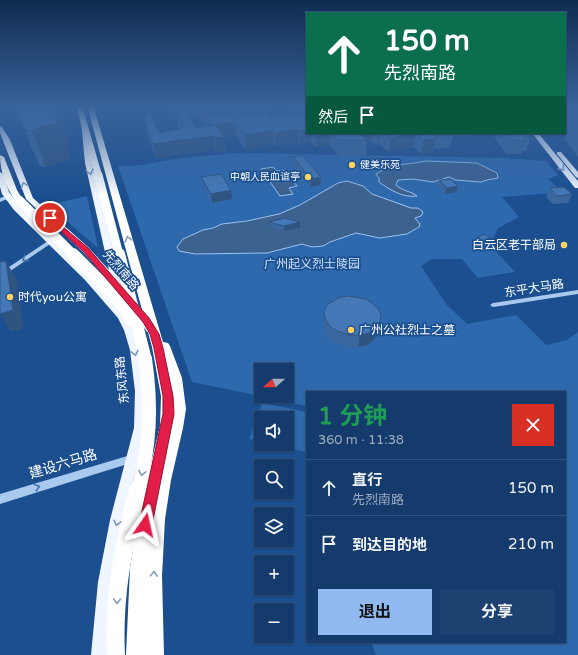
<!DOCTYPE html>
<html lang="zh">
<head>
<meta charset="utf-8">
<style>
  body { margin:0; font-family:"Varela Round","Noto Sans SC",sans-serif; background:#1d4271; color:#f1f3f6; height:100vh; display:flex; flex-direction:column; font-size:15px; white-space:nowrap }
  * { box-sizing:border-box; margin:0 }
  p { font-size:13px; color:#9dadc1 }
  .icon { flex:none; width:22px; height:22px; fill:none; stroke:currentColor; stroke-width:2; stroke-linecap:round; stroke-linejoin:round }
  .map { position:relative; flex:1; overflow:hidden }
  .side { position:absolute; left:306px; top:391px; width:260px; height:252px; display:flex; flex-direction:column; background:#143b6b; border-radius:0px; box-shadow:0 1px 3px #0004,0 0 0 1px #33557e }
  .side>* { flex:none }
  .hud { position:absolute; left:306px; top:12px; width:260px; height:122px; border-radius:0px; box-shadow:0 1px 3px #0004,0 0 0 1px #33557e; background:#0b6e4f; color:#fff; overflow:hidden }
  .needle { width:26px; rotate:249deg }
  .controls { position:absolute; left:254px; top:363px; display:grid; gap:8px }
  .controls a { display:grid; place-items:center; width:40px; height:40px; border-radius:0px; background:#143b6b; box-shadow:0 1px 3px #0004,0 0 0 1px #33557e; font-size:20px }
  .pin { position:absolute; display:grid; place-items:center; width:34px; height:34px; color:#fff; margin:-17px; border:2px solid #fff; border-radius:50%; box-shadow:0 1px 4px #0007 }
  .me { position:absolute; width:44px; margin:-22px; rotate:11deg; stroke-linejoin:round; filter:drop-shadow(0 0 3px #0008) }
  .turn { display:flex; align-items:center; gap:14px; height:84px; padding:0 12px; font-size:18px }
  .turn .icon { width:52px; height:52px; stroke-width:2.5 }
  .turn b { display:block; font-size:28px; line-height:34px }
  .then { display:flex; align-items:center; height:38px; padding:0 12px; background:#0003; gap:8px; font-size:15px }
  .round { display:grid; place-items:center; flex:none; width:42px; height:42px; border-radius:0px; background:#1d4271 }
  .overview { display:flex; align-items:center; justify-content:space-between; height:68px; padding:0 12px }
  h1 { font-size:24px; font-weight:700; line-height:30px; color:#1e9e55 }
  .action { display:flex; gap:8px; margin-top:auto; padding:8px 12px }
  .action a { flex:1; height:46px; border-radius:0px; background:#90b9f0; color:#111; font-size:16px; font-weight:700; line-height:46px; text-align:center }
  .action a+a { background:#1d4271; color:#f1f3f6 }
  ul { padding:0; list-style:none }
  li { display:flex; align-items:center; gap:12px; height:56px; padding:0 12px; border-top:1px solid #33557e }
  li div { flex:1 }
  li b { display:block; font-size:15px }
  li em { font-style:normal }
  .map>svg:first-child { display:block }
  .green { fill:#2e69ad; fill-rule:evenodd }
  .water { fill:#3c6290; stroke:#9cc4f0 }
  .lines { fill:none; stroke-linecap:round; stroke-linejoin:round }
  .minor { fill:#a9c9ee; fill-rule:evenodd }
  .major { fill:#f0f6ff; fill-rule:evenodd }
  .highway { fill:#fff; fill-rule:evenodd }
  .highway-bridge-far3 { stroke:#fff; stroke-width:9 }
  .highway-bridge-far2 { stroke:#fff; stroke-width:12 }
  .highway-bridge-far1 { stroke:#fff; stroke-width:14 }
  .highway-bridge { stroke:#fff; stroke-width:18 }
  .wall { fill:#3a679d }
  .shaded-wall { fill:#305480 }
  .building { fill:#4478b7; stroke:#305480 }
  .oneway { stroke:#7b9ac1 }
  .oneway2 { stroke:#829ec1 }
  .oneway3 { stroke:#4674ac }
  .route { fill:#e11d48; stroke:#92132f }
  .poi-dot { fill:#ffd166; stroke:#1b4f8f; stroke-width:1.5 }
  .labels { text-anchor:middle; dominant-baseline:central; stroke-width:3.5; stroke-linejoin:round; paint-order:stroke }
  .far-poi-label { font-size:10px; fill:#fff; stroke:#1b4f8f; text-anchor:start }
  .poi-label { font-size:12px; fill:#fff; stroke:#1b4f8f; text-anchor:start }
  .park-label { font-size:12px; fill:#cfe3fa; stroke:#1b4f8f }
  .street-label { font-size:12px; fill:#fff; stroke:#1b4f8f }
  .near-street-label { font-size:14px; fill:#fff; stroke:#1b4f8f }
</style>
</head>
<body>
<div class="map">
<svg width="578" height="655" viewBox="0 0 578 655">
  <rect width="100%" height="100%" fill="#1b4f8f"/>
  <path class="green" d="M172,105H268L270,109L268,114L251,118L167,119Z
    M236,153L506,158L546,161L558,175L548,179L563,192L502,197L519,217L498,228L490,245L515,272L478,278L462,259H432L421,266L447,305L467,324L516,315L546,345L567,340L578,332V655H376L371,642H565V392H307V406L192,382L118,166H135L182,158ZM261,370H287V396H261Z
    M87,196L98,248L48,205Z
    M262,403L307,412V452L270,444H287V418H261V442L249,439Z"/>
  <path class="water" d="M426,161L477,163L497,173L498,178L487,180L481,182L456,180L449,177L433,182L413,179L398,180L396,185C402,191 411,191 417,196C403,198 390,190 379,182V178L376,174C391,163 408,165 426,161Z
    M273,167L277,171L285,170L297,186L289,188L293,194L280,196L261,169Z
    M347,181L363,186L372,194L411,208H418L423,212L421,216L415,218L420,224L419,227L407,234L380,238L356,233L330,242L323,246L312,247L302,244L267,253L195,254L179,251L177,247L183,239L203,230L213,228L222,224L247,221L279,214L300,205L338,183Z"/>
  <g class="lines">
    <path class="minor" d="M8,195L11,197L10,198L0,202V198Z
      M51,239L53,240V242L0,278V273Z
      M578,290V294L493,307L490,305L493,303Z
      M134,454L137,455L138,458L137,461L134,462L0,504V494Z"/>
    <path class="major" d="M81,121L86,122L91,163L114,253L127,316L134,330L140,350L147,391L146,428L124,520L114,582L108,632L107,655H91L98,582L110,520L134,428L135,391L130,350L124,330L118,318L85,280L14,210L2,194L0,187V172L3,174L9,192L20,206L91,276L115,302L111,283L82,251L26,199L0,133V126L2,127L10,140L33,198L88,247L109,270L85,163Z
      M532,133H538L578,181V188H575Z
      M557,152H561L578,172V178L576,177L557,154Z
      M131,299L134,300L155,326L156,329L155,332H147L128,304L126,302Z"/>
    <path class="highway" d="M76,105H82L102,175L101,177H98L94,175Z
      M87,105H93L163,342L168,343L170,346L182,378L186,409L183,428L171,480L165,519L162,576L164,655H126L130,568L138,517L160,426L161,396L152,347Z
      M0,155L4,157L17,190L23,200L22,202H16C6,187 0,172 0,155Z"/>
    <path class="highway-bridge-far3" d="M98,175L119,255
      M19,200L74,255"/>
    <path class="highway-bridge-far2" d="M73,254L112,293L133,321
      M119,254L146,360"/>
    <path class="highway-bridge-far1" d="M138,491C150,445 152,406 145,359"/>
    <path class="highway-bridge" d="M116,655C113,598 123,545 138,490"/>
  </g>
  <path class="wall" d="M44,105H55L67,138L69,160L55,163L54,165L46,167L40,166L31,146L17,111Z
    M286,105H304L305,107V115L307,133H527L531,137L526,151H522L521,154H506L496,139L490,134L453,137L450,148L433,149V152L421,154L413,147L389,152L379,144L376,146L371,141L367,142L366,155H338L329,145L316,147L311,143L300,145L298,143L276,147L273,144L246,150L236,136L224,138L225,151L216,153L215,150L189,154V153L156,158L147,134L144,120L159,133L180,130L178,127L176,113L196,128L205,127L203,113L215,115L259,114L271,117L290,114Z
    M565,105H578V157L564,138L566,135L564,133H565Z
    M293,157L321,177L320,185L311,187L293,165Z
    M201,177L231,190L232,199L212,203L203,186Z
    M439,180L458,186L456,192L445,194L437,186Z
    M550,188L572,194L568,203L553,204L546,197Z
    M269,222H300V228L284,231L270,228Z
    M477,238H491L490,241L483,245L476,241Z
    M325,309L378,334L374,340L367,345L358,347H348L338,344L330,340L325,333L323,327Z"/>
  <path class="shaded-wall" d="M55,105L67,138L69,160L55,163L54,165L46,167L32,131Z
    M234,122L236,136L224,138L225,151L216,153L215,138L213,136L215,150L189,154L187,140L211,125Z
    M299,129L298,143L276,147L275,133Z
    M307,129V133H312L311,143L300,145L301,131Z
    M273,130V144L246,150L245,135Z
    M317,133H330L329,145L316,147Z
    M356,133H373L371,141L367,142V140Z
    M378,133H380L379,144L376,146Z
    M416,133L413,147L389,152L391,138Z
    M436,138L433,152L421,154L424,140Z
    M186,139L189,153L156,158L153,144Z
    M321,177L320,185L311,187V179Z
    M458,186L456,192L445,194L447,188Z
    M231,190L232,199L212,203L211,194Z
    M300,222V228L284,231V226Z
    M491,238L490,241L483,245L484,242Z
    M6,261L16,279L24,328L11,332L0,314V298Z
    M380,322L378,334L374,340L367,345L358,347L360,335Z"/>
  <path class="building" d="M44,105H55L57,124L42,126L40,128L32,131L26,130L17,111L20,108Z
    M292,105H304L305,107H293Z
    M239,111L241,114L257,112L259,114L267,112L271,117L301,112L307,117V129L301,131L299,129L275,133L273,130L245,135L234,122L211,125L203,113L213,112L215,115Z
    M186,112L196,128L216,125L224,137L215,138L213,136L187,140L186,139L153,144L144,120L146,114H151L159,133L181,129L180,127L184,126L176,113Z
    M332,133H359L367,140H339Z
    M384,133H453L454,134L433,135L436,138L424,140L416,133L391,138Z
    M506,133H527L531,137H523L526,140H511Z
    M302,155L321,177L311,179L293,157Z
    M221,174L231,190L211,194L201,177Z
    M451,179L458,186L447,188L439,180Z
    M564,187L572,194L557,196L550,188Z
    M285,218L300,222L284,226L269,222Z
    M484,234L491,238L484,242L477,238Z
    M6,261L13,310L0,314V262Z
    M349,296L366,299L378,308L381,315L380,322L376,328L369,333L360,335H350L340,332L332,328L326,321L324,315L325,309L328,304L341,297Z"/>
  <defs><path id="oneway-chevron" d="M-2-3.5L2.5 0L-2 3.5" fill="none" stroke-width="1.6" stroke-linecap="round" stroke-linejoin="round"/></defs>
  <g class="oneway">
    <use href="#oneway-chevron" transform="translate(562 168) rotate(51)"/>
    <use href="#oneway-chevron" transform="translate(90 172) rotate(76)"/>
    <use href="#oneway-chevron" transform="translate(24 185) rotate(-111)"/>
    <use href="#oneway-chevron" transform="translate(135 353) rotate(78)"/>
    <use href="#oneway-chevron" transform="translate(117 523) rotate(103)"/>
  </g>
  <g class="oneway2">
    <use href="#oneway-chevron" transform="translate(128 239) rotate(-106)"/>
    <use href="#oneway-chevron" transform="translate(142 473) rotate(102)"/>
    <use href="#oneway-chevron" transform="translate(154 574) rotate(-87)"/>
    <use href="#oneway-chevron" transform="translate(117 601) rotate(92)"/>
  </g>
  <g class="oneway3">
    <use href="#oneway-chevron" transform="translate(25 259) rotate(146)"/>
    <use href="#oneway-chevron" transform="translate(37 487) rotate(-18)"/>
  </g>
  <linearGradient id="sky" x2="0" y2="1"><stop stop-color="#0f2b4f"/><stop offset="0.54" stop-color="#39639b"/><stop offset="1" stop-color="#39639b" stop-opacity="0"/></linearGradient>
  <rect width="578" height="196" fill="url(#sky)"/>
  <path class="route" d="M50,216L88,248L149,318L159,334L163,348L173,396L174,414L152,525L150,530L145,532L141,530L139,525L163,414V396L154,348L150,334L143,322L83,251L48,220L47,218Z"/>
  <g class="poi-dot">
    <circle cx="352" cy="165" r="4"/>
    <circle cx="308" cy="177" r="4"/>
    <circle cx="564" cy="245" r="4"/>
    <circle cx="10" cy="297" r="4"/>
    <circle cx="351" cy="330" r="4"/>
  </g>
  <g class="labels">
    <g class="far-poi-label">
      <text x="360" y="165">健美乐苑</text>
      <text x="300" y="177" text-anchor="end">中朝人民血谊亭</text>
    </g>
    <g class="poi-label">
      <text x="556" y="245" text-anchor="end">白云区老干部局</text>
      <text x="18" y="297">时代you公寓</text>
      <text x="359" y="330">广州公社烈士之墓</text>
    </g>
    <g class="park-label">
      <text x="312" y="264">广州起义烈士陵园</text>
    </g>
    <g class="street-label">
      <text transform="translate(121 270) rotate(49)">先烈南路</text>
      <text transform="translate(534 288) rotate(-9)">东平大马路</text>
      <text transform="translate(122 380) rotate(-96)">东风东路</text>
    </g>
    <g class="near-street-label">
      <text transform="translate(63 464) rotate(-17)">建设六马路</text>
    </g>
  </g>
</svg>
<div class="controls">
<a><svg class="needle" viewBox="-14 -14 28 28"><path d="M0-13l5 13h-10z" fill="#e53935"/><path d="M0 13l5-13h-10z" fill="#9dadc1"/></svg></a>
<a><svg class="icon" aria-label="sound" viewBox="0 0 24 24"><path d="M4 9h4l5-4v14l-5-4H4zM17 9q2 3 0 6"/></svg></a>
<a><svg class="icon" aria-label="search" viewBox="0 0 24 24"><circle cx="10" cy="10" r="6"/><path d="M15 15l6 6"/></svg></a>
<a><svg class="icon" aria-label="layers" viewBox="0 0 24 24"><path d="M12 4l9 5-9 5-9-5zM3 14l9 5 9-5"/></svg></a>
<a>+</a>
<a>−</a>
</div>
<div class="pin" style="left:50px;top:218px;background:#d93025"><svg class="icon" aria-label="arrive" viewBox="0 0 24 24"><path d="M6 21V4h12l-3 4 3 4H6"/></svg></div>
<svg class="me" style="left:145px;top:525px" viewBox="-20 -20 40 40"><path d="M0-17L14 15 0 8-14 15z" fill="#e11d48" stroke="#fff" stroke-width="4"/></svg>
<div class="hud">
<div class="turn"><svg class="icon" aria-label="ahead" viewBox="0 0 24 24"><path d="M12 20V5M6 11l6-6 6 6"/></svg><div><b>150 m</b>先烈南路</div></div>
<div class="then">然后<svg class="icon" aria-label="arrive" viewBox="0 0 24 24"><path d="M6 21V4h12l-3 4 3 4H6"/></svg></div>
</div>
<section class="side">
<div class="overview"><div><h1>1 分钟</h1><p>360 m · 11:38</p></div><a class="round" style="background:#d93025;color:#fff"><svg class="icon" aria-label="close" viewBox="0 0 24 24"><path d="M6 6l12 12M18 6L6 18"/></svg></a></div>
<ul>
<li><svg class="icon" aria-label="ahead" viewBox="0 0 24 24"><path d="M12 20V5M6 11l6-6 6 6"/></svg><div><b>直行</b><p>先烈南路</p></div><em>150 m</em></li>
<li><svg class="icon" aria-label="arrive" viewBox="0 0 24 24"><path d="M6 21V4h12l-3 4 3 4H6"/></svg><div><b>到达目的地</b></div><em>210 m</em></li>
</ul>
<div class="action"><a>退出</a><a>分享</a></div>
</section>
</div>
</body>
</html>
